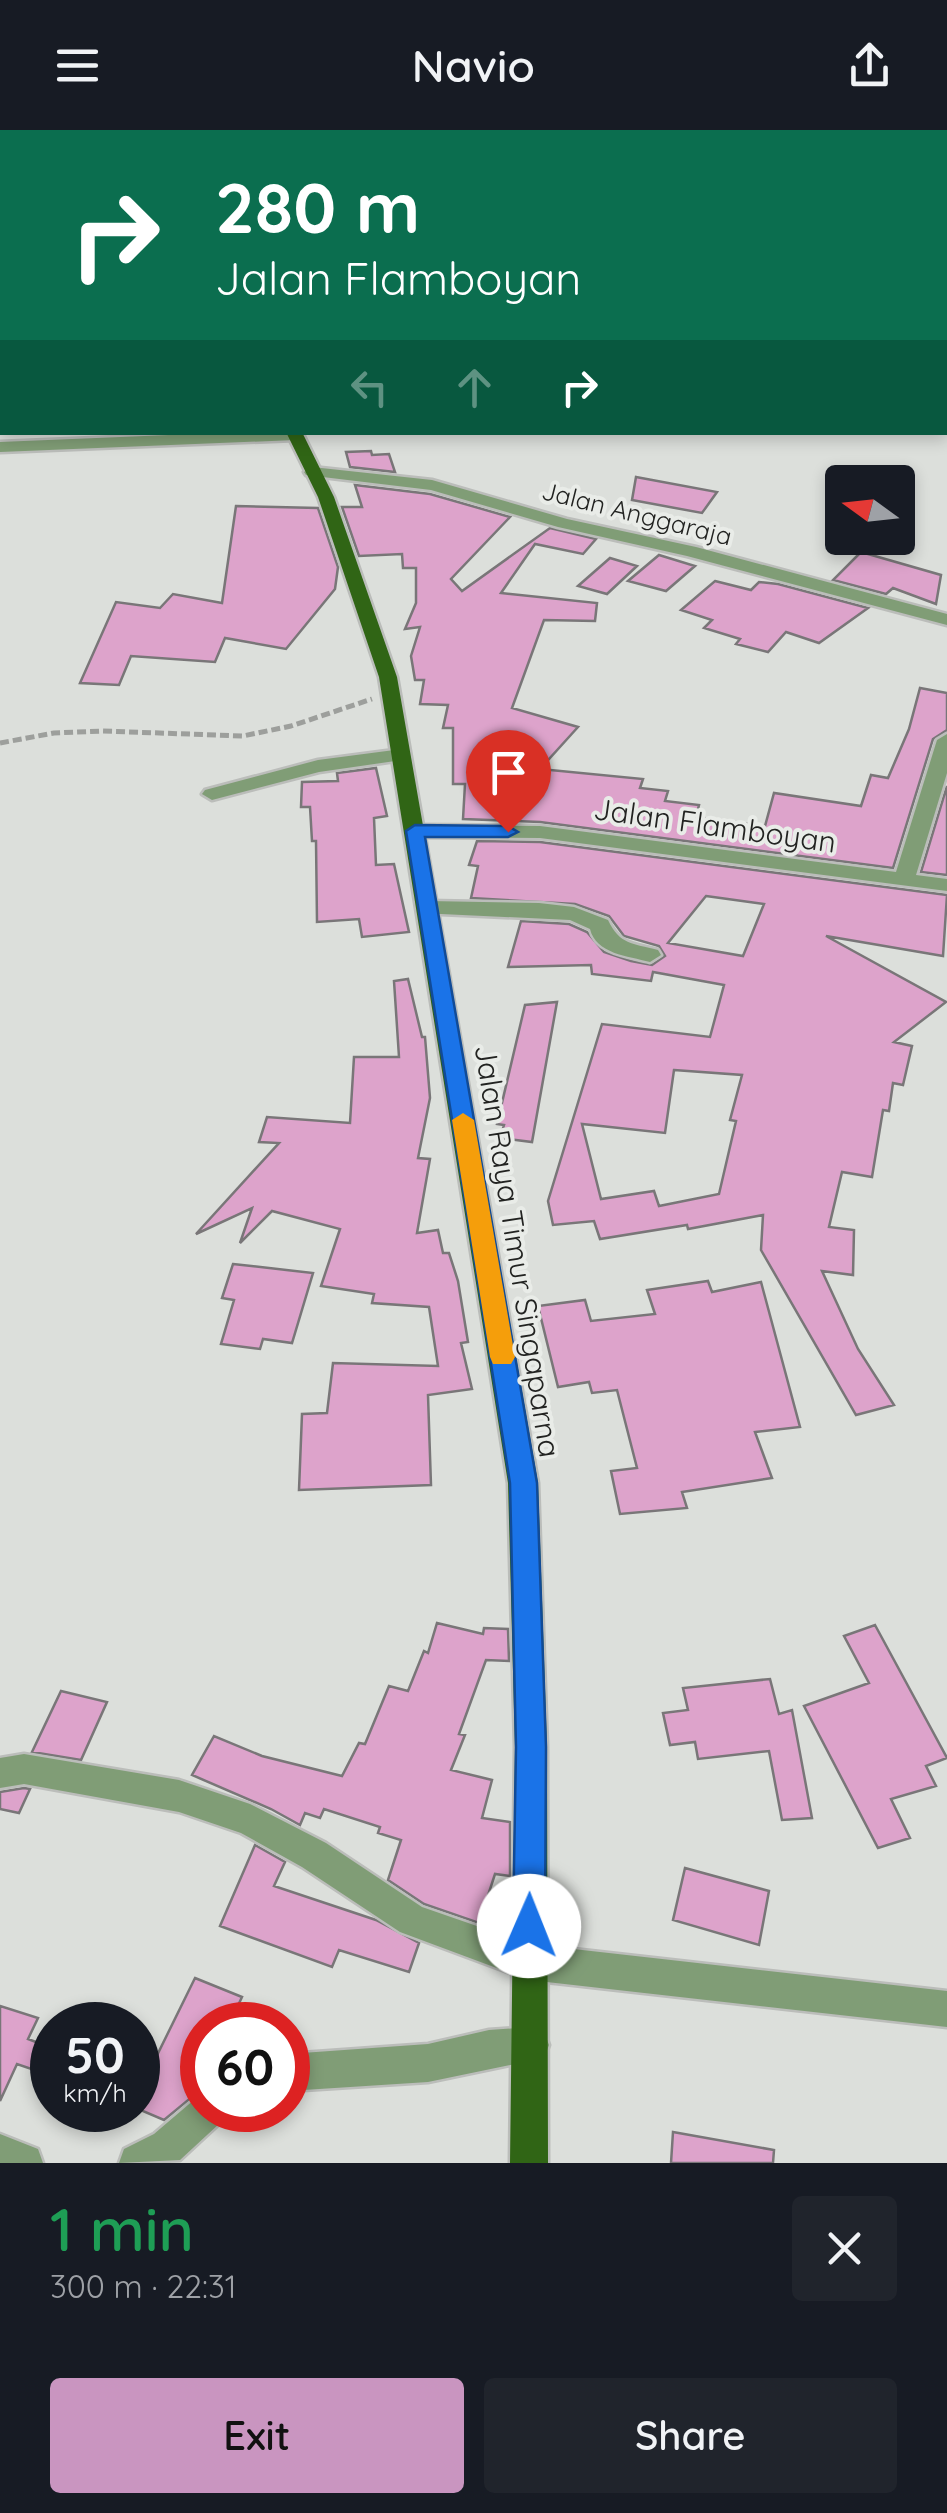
<!DOCTYPE html>
<html lang="en">
<head>
<meta charset="utf-8">
<style>
  body { margin:0; font-family:Quicksand,sans-serif; background:#20242c; color:#f1f3f6; height:100vh; display:flex; flex-direction:column; font-size:38px; white-space:nowrap }
  * { box-sizing:border-box; margin:0 }
  p { font-size:32px; color:#9ea1a6 }
  .icon { flex:none; width:55px; height:55px; fill:none; stroke:currentColor; stroke-width:2; stroke-linecap:round; stroke-linejoin:round }
  .map { position:relative; height:2033px; overflow:hidden }
  .drawer { display:flex; flex-direction:column; background:#171b24; flex:1 }
  .drawer>* { flex:none }
  .guide { position:absolute; left:0px; top:0px; width:948px; height:305px; box-shadow:0 5px 15px #0003; background:#0b6e4f; color:#fff; overflow:hidden }
  .needle { width:65px; rotate:285deg }
  .controls { position:absolute; left:825px; top:335px; display:grid; gap:20px }
  .controls a { display:grid; place-items:center; width:90px; height:90px; border-radius:10px; background:#171b24; box-shadow:0 5px 15px #0003; font-size:50px }
  .speed { position:absolute; left:30px; top:1872px; display:flex; gap:20px; font-size:50px; font-weight:700; text-align:center }
  .speed>* { display:grid; place-content:center; width:130px; height:130px; border-radius:50%; background:#171b24; box-shadow:0 5px 15px #0003; line-height:1 }
  .speed small { font-size:25px; font-weight:400 }
  .speed .limit { border:15px solid #d22; background:#fff; color:#111 }
  .pin { position:absolute; display:grid; place-items:center; width:85px; height:85px; color:#fff; margin:-102px -42px; border-radius:50% 50% 50% 0; rotate:-45deg; box-shadow:0 0 10px #0007 }
  .pin .icon { rotate:45deg }
  .me { position:absolute; width:110px; margin:-55px; rotate:1deg; stroke-linejoin:round; filter:drop-shadow(0 0 8px #0008) }
  .turn { display:flex; align-items:center; gap:35px; height:210px; padding:0 50px; font-size:45px }
  .turn .icon { width:130px; height:130px; stroke-width:2.5 }
  .turn b { display:block; font-size:70px; line-height:85px }
  .lanes { display:flex; align-items:center; height:95px; padding:0 50px; background:#0003; justify-content:center; gap:50px; direction:ltr }
  .lanes .off { opacity:.35 }
  .round { display:grid; place-items:center; flex:none; width:105px; height:105px; border-radius:10px; background:#20242c }
  .overview { display:flex; align-items:center; justify-content:space-between; height:170px; padding:0 50px }
  h1 { font-size:60px; font-weight:600; line-height:75px; color:#1e9e55 }
  .primary-button { display:flex; gap:20px; margin-top:auto; padding:20px 50px }
  .primary-button a { flex:1; height:115px; border-radius:10px; background:#c995c0; color:#111; font-size:40px; font-weight:600; line-height:115px; text-align:center }
  .primary-button a+a { background:#20242c; color:#f1f3f6 }
  header { display:flex; justify-content:space-between; align-items:center; height:130px; padding:0 50px; background:#171b24; font-size:45px; font-weight:600 }
  .map>svg:first-child { display:block }
  .building { fill:#dda3cb; stroke:#797678; stroke-width:2.5; fill-rule:evenodd }
  .lines { fill:none; stroke-linecap:round; stroke-linejoin:round }
  .minor-casing { stroke:#bbbdba; stroke-width:5 }
  .primary-casing { stroke:#bbbdba; stroke-width:5 }
  .path { stroke:#9d9f9c; stroke-width:5; stroke-dasharray:9 4; stroke-linecap:butt }
  .minor { fill:#809d76; fill-rule:evenodd }
  .primary { fill:#306515; fill-rule:evenodd }
  .route { fill:#1a73e8; stroke:#114b97; stroke-width:2.5 }
  .slow { fill:#f59e0b }
  .labels { text-anchor:middle; dominant-baseline:central; stroke-width:8; stroke-linejoin:round; paint-order:stroke }
  .far-street-label { font-size:25px; fill:#222321; stroke:#e9ece8 }
  .street-label { font-size:30px; fill:#222321; stroke:#e9ece8 }
</style>
</head>
<body>
<header><svg class="icon" aria-label="menu" viewBox="0 0 24 24"><path d="M4 6h16M4 12h16M4 18h16"/></svg>Navio<svg class="icon" aria-label="share" viewBox="0 0 24 24"><path d="M12 15V3M7 8l5-5 5 5M5 13v7h14v-7"/></svg></header>
<div class="map">
<svg width="947" height="2033" viewBox="0 0 947 2033">
  <rect width="100%" height="100%" fill="#dcdfdb"/>
  <path class="building" d="M371,321L372,325L389,324L395,342L350,337L346,322Z
    M636,347L717,362L702,383L632,370Z
    M355,355L430,364L510,387L451,449L462,461L550,398L596,409L583,424L535,414L501,463L597,473L595,491L544,490L512,578L578,597L540,639L643,649L640,658L668,661L665,671L699,675L696,687L765,696L774,663L861,676L871,645L888,648L909,599L920,558L947,563V600L933,609L893,738L540,692L463,689L465,654H453V598H443L448,575L420,574L424,550H415L411,526L420,497L405,499L416,473V438H403L402,424L359,426L342,377H362Z
    M236,376L318,378L338,437L335,459L286,519L225,508L215,532L131,526L119,555L80,553L116,472L160,478L173,464L222,473Z
    M861,422L941,445L936,474L893,458L886,464L833,450Z
    M659,425L695,436L666,461L628,451Z
    M610,428L637,436L607,464L578,456Z
    M715,451L751,460L759,452L778,454L868,478L819,513L786,502L768,522L736,514L740,509L704,498L712,490L681,480Z
    M376,638L387,686L374,688L376,735L394,734L409,802L362,807L359,789L317,792L316,711H312L310,677H301L302,652L338,651L337,643Z
    M947,656V745L921,742Z
    M477,711L540,712L947,765L943,826L826,806L946,872L894,912L912,916L903,955L893,953L889,981L883,980L872,1047L842,1042L829,1097L854,1100L853,1145L822,1141L858,1219L894,1275L856,1285L761,1120L763,1085L688,1099L687,1095L600,1109L594,1091L553,1095L548,1071L602,894L710,907L724,855L653,842L651,851L592,844L591,835L508,837L521,791L569,794L587,802L604,822L631,831L652,835L665,826L659,816L624,806L609,786L575,774L471,768L478,736L469,735ZM706,766L764,774L743,826L668,813ZM674,940L742,945L730,990L736,991L719,1064L659,1076L654,1061L601,1069L582,994L665,1003Z
    M408,849L422,907H425L430,968L418,1028L430,1029L417,1103L438,1100L443,1123H449L458,1151L468,1212L461,1213L472,1259L428,1265L431,1355L299,1360L302,1284L327,1283L333,1233L438,1236L429,1177L372,1173L374,1164L321,1156L340,1099L272,1081L240,1113L252,1078L196,1104L279,1013L259,1012L267,987L350,993L354,927H399L394,851Z
    M557,872L532,1012L500,1008L504,995L497,994L525,875Z
    M233,1134L313,1143L292,1213L263,1209L260,1219L221,1214L234,1170L222,1168Z
    M708,1151L712,1162L761,1152L800,1297L755,1302L772,1348L682,1362L687,1378L620,1384L611,1341L637,1338L617,1260L592,1263L589,1252L558,1257L538,1176L585,1170L591,1191L655,1184L647,1160Z
    M437,1493L483,1504L484,1498L508,1499L509,1531L486,1530L459,1604L465,1605L451,1640L492,1650L482,1688L510,1692V1746L495,1744L479,1793L424,1774L388,1750L401,1710L378,1703L380,1697L324,1679L320,1688L305,1683L300,1695L271,1679L192,1645L214,1606L262,1626L342,1646L359,1613L365,1614L389,1556L408,1561L424,1521L428,1523Z
    M875,1495L947,1628L926,1636L936,1656L891,1669L910,1708L878,1718L804,1576L869,1553L844,1506Z
    M770,1549L779,1584L792,1580L812,1688L782,1690L769,1621L698,1629L695,1612L670,1615L663,1583L688,1580L683,1558Z
    M61,1561L107,1572L81,1630L32,1622Z
    M24,1658L30,1659L19,1683L0,1679V1662Z
    M255,1715L285,1732L274,1756L376,1790L419,1813L409,1842L339,1820L332,1837L220,1796Z
    M685,1738L769,1761L759,1815L673,1790Z
    M195,1848L242,1867L229,1895H202V1952L198,1962L164,1990L138,1979V1964Z
    M0,1876L38,1888L28,1909L52,1918V1946L17,1934L0,1971Z
    M673,2002L774,2020L773,2033H671Z"/>
  <g class="lines">
    <g class="minor-casing">
      <path id="minor" d="M945,63H947V71H945Z
        M945,150H947V159H945Z
        M945,254L947,255V265L945,264Z
        M241,302L303,305L295,310L0,322V312Z
        M312,337L432,350L567,389L696,417L947,484V495L687,426L558,397L431,360L306,345L304,342Z
        M947,604V643L916,745L947,749V761L540,708L415,707L405,701L415,695L540,696L896,742L937,610Z
        M402,619L409,621V629L319,642L212,670L202,664L205,660L318,630Z
        M428,771L539,773L574,777L608,790C620,815 632,813 658,820L661,825L650,832C628,826 596,824 590,799L570,790L420,783L417,778L420,773Z
        M24,1624L179,1650L250,1674L326,1713L422,1777L529,1814L947,1861V1897L529,1850L400,1802L302,1737L241,1703L179,1682L24,1654L0,1658V1628Z
        M531,1897L544,1902L549,1915L544,1928L428,1952L288,1961V1924L428,1914L489,1900Z
        M202,1963V1980H226L220,1993L180,2030L119,2033L124,2019L154,2004Z
        M0,2004L38,2019L43,2033H0Z"/>
    </g>
    <g class="primary-casing">
      <path id="primary" d="M0,94H2V102H0Z
        M286,302H302L334,367L397,547L538,1353L547,1617L548,2033H510L515,1617L508,1353L379,547L318,367Z"/>
    </g>
    <path class="path" d="M0,613L54,603L103,601L243,606L291,596L372,569"/>
    <use href="#minor" class="minor"/>
    <use href="#primary" class="primary"/>
  </g>
  <path class="route" d="M415,695L508,696L518,702L508,707H425L537,1353L546,1617L545,1796L540,1807L529,1811L518,1807L513,1796L516,1617L510,1353L406,701Z"/>
  <path class="slow" d="M463,983L474,990L515,1227L511,1234H493L490,1227L452,990Z"/>
  <g class="labels">
    <g class="far-street-label">
      <text transform="translate(637 383) rotate(14)">Jalan Anggaraja</text>
    </g>
    <g class="street-label">
      <text transform="translate(715 695) rotate(8)">Jalan Flamboyan</text>
      <text transform="translate(518 1121) rotate(81)">Jalan Raya Timur Singaparna</text>
    </g>
  </g>
</svg>
<div class="controls">
<a><svg class="needle" viewBox="-14 -14 28 28"><path d="M0-13l5 13h-10z" fill="#e53935"/><path d="M0 13l5-13h-10z" fill="#9ea1a6"/></svg></a>
</div>
<div class="speed"><div>50<small>km/h</small></div><div class="limit">60</div></div>
<div class="pin" style="left:508px;top:702px;background:#d93025"><svg class="icon" aria-label="arrive" viewBox="0 0 24 24"><path d="M6 21V4h12l-3 4 3 4H6"/></svg></div>
<svg class="me" style="left:529px;top:1796px" viewBox="-20 -20 40 40"><circle r="19" fill="#fff"/><path d="M0-13L10 11 0 6-10 11z" fill="#1a73e8"/></svg>
<div class="guide">
<div class="turn"><svg class="icon" aria-label="right" viewBox="0 0 24 24"><path d="M7 20v-9h11M14 6l5 5-5 5"/></svg><div><b>280 m</b>Jalan Flamboyan</div></div>
<div class="lanes"><svg class="icon off" aria-label="left" viewBox="0 0 24 24"><path d="M17 20v-9H6M10 6l-5 5 5 5"/></svg><svg class="icon off" aria-label="ahead" viewBox="0 0 24 24"><path d="M12 20V5M6 11l6-6 6 6"/></svg><svg class="icon" aria-label="right" viewBox="0 0 24 24"><path d="M7 20v-9h11M14 6l5 5-5 5"/></svg></div>
</div>
</div>
<section class="drawer">
<div class="overview"><div><h1>1 min</h1><p>300 m · 22:31</p></div><a class="round"><svg class="icon" aria-label="close" viewBox="0 0 24 24"><path d="M6 6l12 12M18 6L6 18"/></svg></a></div>
<div class="primary-button"><a>Exit</a><a>Share</a></div>
</section>
</body>
</html>
